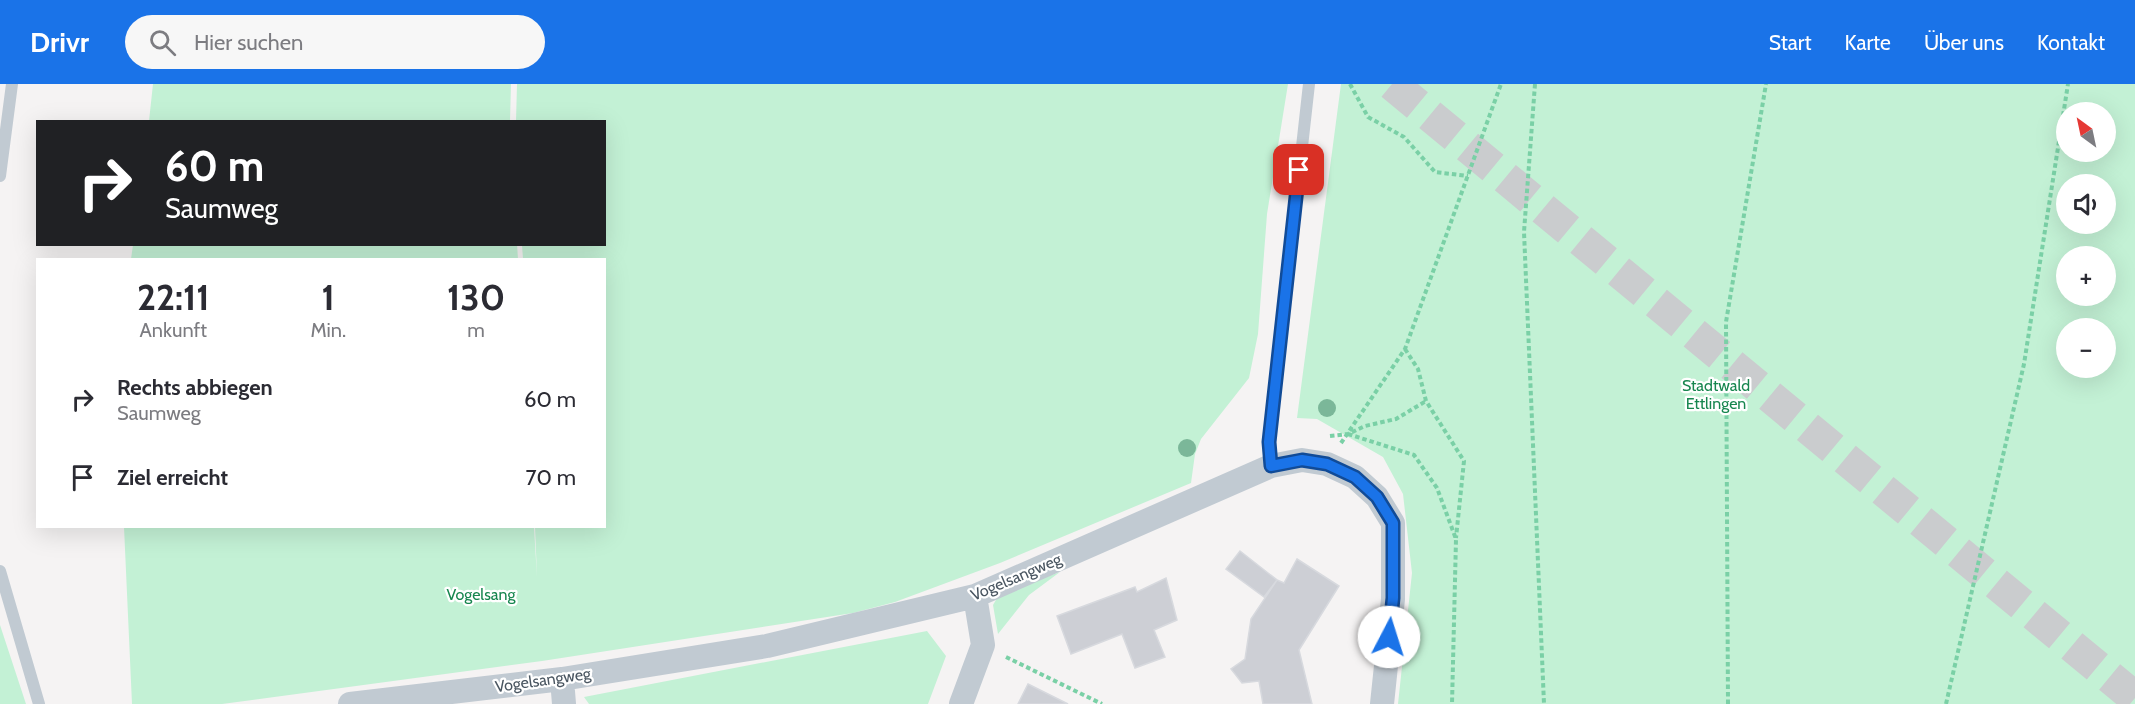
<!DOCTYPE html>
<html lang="de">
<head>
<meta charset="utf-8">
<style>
  body { margin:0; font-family:Cabin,sans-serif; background:#f7f7f7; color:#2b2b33; height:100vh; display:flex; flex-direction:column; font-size:22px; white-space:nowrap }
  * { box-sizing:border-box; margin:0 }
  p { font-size:20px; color:#7c7c81 }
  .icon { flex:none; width:33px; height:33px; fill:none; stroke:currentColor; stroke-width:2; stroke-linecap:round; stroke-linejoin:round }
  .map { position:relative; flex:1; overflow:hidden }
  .drawer { position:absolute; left:36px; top:174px; width:570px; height:270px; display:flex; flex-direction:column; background:#fff; border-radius:0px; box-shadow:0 6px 24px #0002 }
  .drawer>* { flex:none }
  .guide { position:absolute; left:36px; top:36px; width:570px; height:126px; border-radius:0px; box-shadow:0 6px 24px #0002; background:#202124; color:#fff; overflow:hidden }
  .needle { width:39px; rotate:327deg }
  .tools { position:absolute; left:2056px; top:18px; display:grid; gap:12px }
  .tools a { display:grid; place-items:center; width:60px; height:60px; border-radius:50%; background:#fff; box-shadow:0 6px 24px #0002; font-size:30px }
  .pin { position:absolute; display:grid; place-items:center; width:51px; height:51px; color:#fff; margin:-26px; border-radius:12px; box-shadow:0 3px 9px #0006 }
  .me { position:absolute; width:66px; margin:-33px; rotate:5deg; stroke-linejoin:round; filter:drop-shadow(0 0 4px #0008) }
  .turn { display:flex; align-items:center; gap:21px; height:126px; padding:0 30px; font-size:27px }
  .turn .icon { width:78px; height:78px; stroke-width:2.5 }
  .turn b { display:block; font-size:42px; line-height:51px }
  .eta { display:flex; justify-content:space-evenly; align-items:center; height:102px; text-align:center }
  .eta b { font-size:36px; font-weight:700; line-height:42px }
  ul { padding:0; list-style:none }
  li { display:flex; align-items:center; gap:18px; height:78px; padding:0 30px }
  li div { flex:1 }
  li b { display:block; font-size:22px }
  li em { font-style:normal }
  header { display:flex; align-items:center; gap:36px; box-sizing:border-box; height:84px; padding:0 30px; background:#1a73e8; color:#fff }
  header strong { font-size:28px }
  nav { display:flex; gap:33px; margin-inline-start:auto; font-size:21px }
  .search { width:420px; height:54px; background:#f7f7f7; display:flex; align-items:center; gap:15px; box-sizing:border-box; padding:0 21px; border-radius:33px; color:#7c7c81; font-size:22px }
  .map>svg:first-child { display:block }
  .green { fill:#c3f1d5; fill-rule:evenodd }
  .building { fill:#cdcfd5; stroke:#d7d9de; stroke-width:1.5 }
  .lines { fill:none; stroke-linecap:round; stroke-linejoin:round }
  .primary-tunnel { stroke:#caccce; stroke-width:33; stroke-dasharray:33 16; stroke-linecap:butt }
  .path { stroke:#7ad0a6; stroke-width:4; stroke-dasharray:4.5 3; stroke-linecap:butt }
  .service { stroke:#c1cad2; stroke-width:12 }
  .minor { stroke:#c1cad2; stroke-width:24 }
  .tree { fill:#7bb799 }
  .route-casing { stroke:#114b97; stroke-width:15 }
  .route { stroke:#1a73e8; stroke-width:10 }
  .labels { text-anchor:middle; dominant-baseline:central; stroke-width:4.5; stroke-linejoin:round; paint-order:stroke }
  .park-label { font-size:16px; fill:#17864f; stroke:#fff }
  .street-label { font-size:16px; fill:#4a5661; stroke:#fff }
</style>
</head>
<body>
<header>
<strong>Drivr</strong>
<div class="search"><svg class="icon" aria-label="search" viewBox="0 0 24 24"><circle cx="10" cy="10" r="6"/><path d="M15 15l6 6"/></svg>Hier suchen</div>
<nav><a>Start</a><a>Karte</a><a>Über uns</a><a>Kontakt</a></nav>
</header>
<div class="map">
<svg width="2135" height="620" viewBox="0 0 2135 620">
  <rect width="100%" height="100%" fill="#f5f3f3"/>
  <path class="green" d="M153,0H511L510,37H149Z
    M517,0H1288L1267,130L1258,250L1249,294L1201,355L1195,370L1191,399L1000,479L895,518L853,529L542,577L222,620H132L124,443H534L537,493L535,443L604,442V176L523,175L522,161L604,160V38L516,37Z
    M1341,0H2135V620H1398L1412,489L1403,410L1383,373L1317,335L1297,334ZM2067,28H2106V68H2067ZM2067,100H2106V140H2067ZM2067,172H2106V212H2067ZM2067,244H2106V284H2067Z
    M133,161L517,160L518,175H131Z
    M1060,488L1029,511L998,550L993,521L1000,509Z
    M0,541L26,620H0Z
    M927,547L946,572L928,620H589L584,613Z"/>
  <path class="building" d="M1240,467L1277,496L1264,513L1226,485Z
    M1297,475L1339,502L1299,566L1312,620H1263L1259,597L1242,599L1231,585L1245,575L1251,535L1277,496L1284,499Z
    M1166,494L1177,536L1154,546L1165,573L1135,584L1122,550L1071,570L1057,532L1135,503L1137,508Z
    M1028,600L1068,620H1018Z"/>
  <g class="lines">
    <path class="primary-tunnel" d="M1392,0L2135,614"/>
    <path class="path" d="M1350,0L1368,33L1404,53L1435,88L1468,92
      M1535,0L1524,148L1544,620
      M1405,265L1418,285L1426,317L1464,377L1456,454
      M1348,350L1414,371L1437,404L1456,455L1452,620
      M1330,352L1348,350L1365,342L1396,335L1426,317
      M1341,359L1405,265L1501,0
      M1006,573L1102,620
      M1728,620L1726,238L1766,0
      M1946,620L2024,280L2068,0"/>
    <path class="service" d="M0,92L12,0
      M1271,382L1269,358L1309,0
      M0,487L39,620"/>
    <path class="minor" d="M562,595L564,620
      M350,620L562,595L767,562L975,512L1271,382L1302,376L1327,380L1355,393L1377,413L1393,439V515L1382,620
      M961,620L983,561L975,512"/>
  </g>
  <g class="tree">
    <circle cx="1327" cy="324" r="9"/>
    <circle cx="1187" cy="364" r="9"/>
  </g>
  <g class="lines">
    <g class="route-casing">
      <path id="route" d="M1299,86L1269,358L1271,382L1302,376L1327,380L1355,393L1377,413L1393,439V514L1389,553"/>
    </g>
    <use href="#route" class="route"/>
  </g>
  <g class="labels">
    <g class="park-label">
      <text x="1716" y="301">Stadtwald<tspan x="1716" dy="18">Ettlingen</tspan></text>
      <text x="481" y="510">Vogelsang</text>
    </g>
    <g class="street-label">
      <text transform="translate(1016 493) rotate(-23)">Vogelsangweg</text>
      <text transform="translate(543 596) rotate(-8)">Vogelsangweg</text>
    </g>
  </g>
</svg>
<div class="tools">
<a><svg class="needle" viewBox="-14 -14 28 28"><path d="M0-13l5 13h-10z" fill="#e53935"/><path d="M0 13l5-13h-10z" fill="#7c7c81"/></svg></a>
<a><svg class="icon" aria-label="sound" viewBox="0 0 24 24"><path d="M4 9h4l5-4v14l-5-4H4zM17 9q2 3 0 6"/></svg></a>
<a>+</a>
<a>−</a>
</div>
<div class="pin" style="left:1299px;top:86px;background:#d93025"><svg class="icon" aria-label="arrive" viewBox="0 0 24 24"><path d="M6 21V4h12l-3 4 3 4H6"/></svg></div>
<svg class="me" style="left:1389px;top:553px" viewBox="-20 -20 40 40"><circle r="19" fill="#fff"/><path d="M0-13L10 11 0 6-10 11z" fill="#1a73e8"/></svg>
<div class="guide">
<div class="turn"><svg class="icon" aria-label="right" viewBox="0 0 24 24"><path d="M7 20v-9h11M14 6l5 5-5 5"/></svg><div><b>60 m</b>Saumweg</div></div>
</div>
<section class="drawer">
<div class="eta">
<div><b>22:11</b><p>Ankunft</p></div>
<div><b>1</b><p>Min.</p></div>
<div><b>130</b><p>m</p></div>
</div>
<ul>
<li><svg class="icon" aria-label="right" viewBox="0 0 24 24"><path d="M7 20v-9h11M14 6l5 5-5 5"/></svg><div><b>Rechts abbiegen</b><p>Saumweg</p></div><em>60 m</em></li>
<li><svg class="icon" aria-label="arrive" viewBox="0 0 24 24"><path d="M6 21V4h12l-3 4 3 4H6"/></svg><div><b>Ziel erreicht</b></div><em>70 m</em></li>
</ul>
</section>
</div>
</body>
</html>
